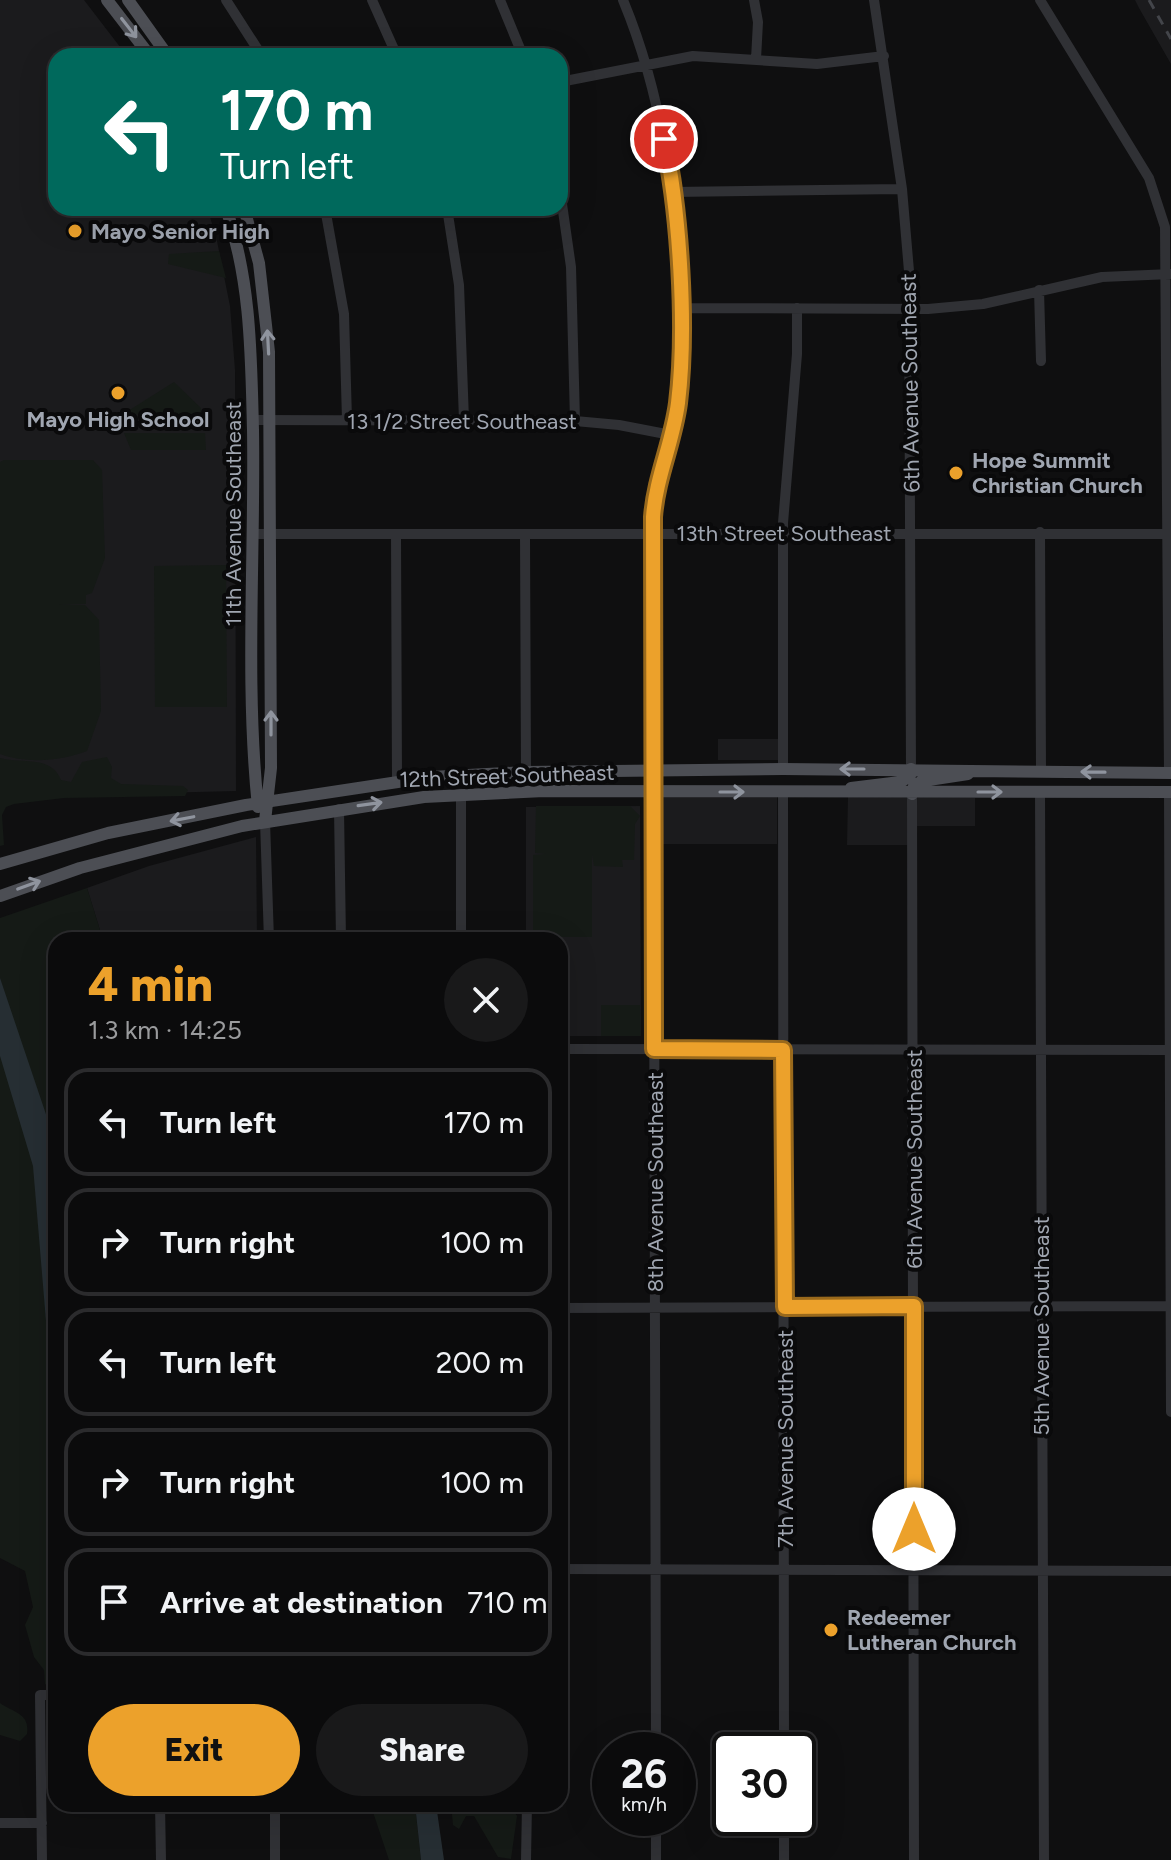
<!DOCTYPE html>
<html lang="en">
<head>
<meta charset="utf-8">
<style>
  body { margin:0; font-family:Figtree,sans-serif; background:#19191a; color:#f1f3f6; height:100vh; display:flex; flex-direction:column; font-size:30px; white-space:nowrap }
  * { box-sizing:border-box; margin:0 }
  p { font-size:26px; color:#9a9b9d }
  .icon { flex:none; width:44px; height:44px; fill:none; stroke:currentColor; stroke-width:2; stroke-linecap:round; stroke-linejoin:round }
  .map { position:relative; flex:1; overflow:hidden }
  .details { position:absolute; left:48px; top:932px; width:520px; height:880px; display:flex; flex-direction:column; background:#0b0b0c; border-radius:24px; box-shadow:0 8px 32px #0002,0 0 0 2px #2b2b2d }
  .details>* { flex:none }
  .top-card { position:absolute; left:48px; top:48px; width:520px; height:168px; border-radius:24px; box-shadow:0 8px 32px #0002,0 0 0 2px #2b2b2d; background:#00695c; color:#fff; overflow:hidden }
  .speed { position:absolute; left:592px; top:1732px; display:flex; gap:16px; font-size:40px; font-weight:700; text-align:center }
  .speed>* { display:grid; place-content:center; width:104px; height:104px; border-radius:50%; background:#0b0b0c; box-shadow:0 8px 32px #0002,0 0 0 2px #2b2b2d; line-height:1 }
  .speed small { font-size:20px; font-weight:400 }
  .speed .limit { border:4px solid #111; border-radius:12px; background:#fff; color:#111 }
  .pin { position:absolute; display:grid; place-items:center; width:68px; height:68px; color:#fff; margin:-34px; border:4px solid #fff; border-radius:50%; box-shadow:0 2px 8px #0007 }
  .me { position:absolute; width:88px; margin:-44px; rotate:0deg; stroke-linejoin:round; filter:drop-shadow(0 0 6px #0008) }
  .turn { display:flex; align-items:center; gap:28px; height:168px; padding:0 40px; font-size:36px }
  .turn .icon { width:104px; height:104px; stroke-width:2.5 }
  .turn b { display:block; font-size:56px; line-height:68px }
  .round { display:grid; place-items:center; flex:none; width:84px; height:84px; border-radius:42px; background:#19191a }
  .head { display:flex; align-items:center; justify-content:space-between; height:136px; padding:0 40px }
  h1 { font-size:48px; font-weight:800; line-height:60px; color:#eca12b }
  .action { display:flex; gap:16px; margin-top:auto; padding:16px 40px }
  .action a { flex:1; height:92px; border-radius:48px; background:#eca12b; color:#111; font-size:32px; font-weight:800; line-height:92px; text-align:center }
  .action a+a { background:#19191a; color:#f1f3f6 }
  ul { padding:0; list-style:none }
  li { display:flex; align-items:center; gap:24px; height:108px; margin:0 16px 12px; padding:0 24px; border:4px solid #2b2b2d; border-radius:24px }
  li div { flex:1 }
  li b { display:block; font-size:30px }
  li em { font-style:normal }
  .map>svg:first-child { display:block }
  .built { fill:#1b1b1d }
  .green { fill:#151a16 }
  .water { fill:#262e33 }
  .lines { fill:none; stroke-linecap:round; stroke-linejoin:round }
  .minor { stroke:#303135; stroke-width:10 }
  .major { stroke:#4c4e54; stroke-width:12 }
  .rail { stroke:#43454a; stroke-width:3; stroke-dasharray:10 8; stroke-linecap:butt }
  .oneway { stroke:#8f949e }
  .route-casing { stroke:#99691c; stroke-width:20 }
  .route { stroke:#eca12b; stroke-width:14 }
  .poi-dot { fill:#eca12b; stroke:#0a0a0b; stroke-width:3 }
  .labels { text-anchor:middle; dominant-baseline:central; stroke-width:8; stroke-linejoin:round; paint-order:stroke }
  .poi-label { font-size:22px; font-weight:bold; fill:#a0a6b1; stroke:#0a0a0b; text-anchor:start }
  .street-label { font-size:22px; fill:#a0a6b1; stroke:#0a0a0b }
</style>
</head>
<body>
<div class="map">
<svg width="1171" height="1860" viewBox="0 0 1171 1860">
  <rect width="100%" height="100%" fill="#0f0f10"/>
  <path class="built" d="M0,0H84L127,56H56V208H207L216,236L230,306L235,370L236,791L0,797Z
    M1135,0H1171V64L1139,8Z
    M718,739H783V760H718Z
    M663,796H777V844H663Z
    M848,797L975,798V826H913V845H847Z
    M640,806L641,1036H560V940H526V807Z
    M256,837L257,940H103L87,888L149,866Z"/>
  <path class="green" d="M219,251L226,278L168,264L169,254Z
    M174,382L201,408V415L130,414L128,411Z
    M124,433H205L206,450H131Z
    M4,460H93L102,470L105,558L92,593L86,595V604H59L85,605L99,620L101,711L87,751C61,761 27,764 0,754V462Z
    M226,565L227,707H155L154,566Z
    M107,757L112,767L111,778L121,784L183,786L188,790L185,796L64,798L14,804L6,807L2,815L4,845L0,846V758C23,764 51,755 61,780L71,782L82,762Z
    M536,806H630L640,816L635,824L634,860H622L623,867L594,866L592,854V937H533V855L546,854L535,853Z
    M87,888L103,940H56V1689L53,1690L45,1684L44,1670L34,1657L25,1625L33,1607L25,1571L0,1558V918Z
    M601,1005H640L641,1036H601Z
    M0,1703C14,1713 30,1713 27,1734L20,1741L0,1735Z
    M330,1804H415L421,1860H389L372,1809L330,1808Z
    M451,1804L511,1807L517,1816L511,1859L498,1857L474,1816H466L459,1829L453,1825Z"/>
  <path class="water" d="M0,978L56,1144V1440L33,1166L0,1056Z
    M415,1804H436L444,1860H421Z"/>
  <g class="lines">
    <path class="minor" d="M226,0L262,56
      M372,0L397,56
      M500,0L523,56
      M623,0C662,94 675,193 679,293C680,328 682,363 678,398C674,439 656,476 653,517L656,1750
      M754,0L758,22L756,59
      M874,0L902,189L909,271L911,769
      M1040,0L1149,178L1165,227L1169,773
      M560,82L693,56L817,64L884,56
      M560,190L571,267L575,421
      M673,192L902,189
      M325,208L344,314L347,420
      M447,208L459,285L464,420
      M1039,290L1041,361
      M679,308L928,309L983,304L1102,277L1171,274
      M253,420L575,421L619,425L671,435
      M1040,532L1041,771
      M254,534H1171
      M396,534L397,780
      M525,535L526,772
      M783,769V523L797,354V308
      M783,792L784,1750
      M1040,792L1044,1860
      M1169,792L1171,1412
      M912,794L914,1860
      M339,809L341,940
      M265,821L269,940
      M461,940V794
      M560,1049L1171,1050
      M560,1308L1171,1306
      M560,1569L1171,1571
      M160,1804L161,1860
      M275,1804V1860
      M656,1818V1860
      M0,1823H42
      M42,1860L40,1695H56
      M526,1860L527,1804
      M784,1860V1818"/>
    <path class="major" d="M107,0L150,56
      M128,0L168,56
      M226,208C251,282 251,353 253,430C255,555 245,683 258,807
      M244,208L259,263L269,352L271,768L265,821
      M851,788L900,782L910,776L911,769
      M912,794L914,786L922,781L968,774
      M0,864L108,833L246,805L431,777L526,772L783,769L1171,773
      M0,896L80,868L242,826L424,797L544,791L1171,792"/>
    <path class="rail" d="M1149,0L1171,39"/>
  </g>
  <defs><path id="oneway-shaft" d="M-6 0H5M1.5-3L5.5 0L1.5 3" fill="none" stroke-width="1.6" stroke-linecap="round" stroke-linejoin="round" transform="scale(2)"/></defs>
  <g class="oneway">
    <use href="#oneway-shaft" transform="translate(129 28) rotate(52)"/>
    <use href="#oneway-shaft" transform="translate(268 342) rotate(-93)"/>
    <use href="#oneway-shaft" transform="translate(271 723) rotate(-90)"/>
    <use href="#oneway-shaft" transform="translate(852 769) rotate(180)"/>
    <use href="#oneway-shaft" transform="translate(1093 772) rotate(-179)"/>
    <use href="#oneway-shaft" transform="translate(732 792)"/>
    <use href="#oneway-shaft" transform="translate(990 792)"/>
    <use href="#oneway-shaft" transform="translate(370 804) rotate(-8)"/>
    <use href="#oneway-shaft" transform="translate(182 819) rotate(169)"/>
    <use href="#oneway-shaft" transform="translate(29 885) rotate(-20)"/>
  </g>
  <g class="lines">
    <g class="route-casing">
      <path id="route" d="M664,139C680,212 687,328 678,403C673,442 656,477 653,517L654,1049L783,1050L785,1307L914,1306V1529"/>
    </g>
    <use href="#route" class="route"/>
  </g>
  <g class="poi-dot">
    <circle cx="75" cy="231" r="8"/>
    <circle cx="118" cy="393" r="8"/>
    <circle cx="956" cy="473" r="8"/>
    <circle cx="831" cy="1630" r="8"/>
  </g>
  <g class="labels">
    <g class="poi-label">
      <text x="91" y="231">Mayo Senior High</text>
      <text x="118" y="419" text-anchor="middle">Mayo High School</text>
      <text x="972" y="460">Hope Summit<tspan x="972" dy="25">Christian Church</tspan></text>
      <text x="847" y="1617">Redeemer<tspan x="847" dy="25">Lutheran Church</tspan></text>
    </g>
    <g class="street-label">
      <text transform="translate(910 383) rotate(-91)">6th Avenue Southeast</text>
      <text x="462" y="421">13 1/2 Street Southeast</text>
      <text transform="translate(233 514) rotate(-90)">11th Avenue Southeast</text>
      <text x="784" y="533">13th Street Southeast</text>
      <text transform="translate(507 776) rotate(-2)">12th Street Southeast</text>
      <text transform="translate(914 1159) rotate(-90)">6th Avenue Southeast</text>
      <text transform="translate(655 1182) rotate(-90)">8th Avenue Southeast</text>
      <text transform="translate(1041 1326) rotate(-90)">5th Avenue Southeast</text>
      <text transform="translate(785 1439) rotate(-90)">7th Avenue Southeast</text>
    </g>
  </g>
</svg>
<div class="speed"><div>26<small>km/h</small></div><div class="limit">30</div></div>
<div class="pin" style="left:664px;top:139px;background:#d93025"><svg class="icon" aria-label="arrive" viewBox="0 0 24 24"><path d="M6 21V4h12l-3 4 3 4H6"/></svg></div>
<svg class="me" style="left:914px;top:1529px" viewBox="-20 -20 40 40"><circle r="19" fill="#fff"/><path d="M0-13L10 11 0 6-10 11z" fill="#eca12b"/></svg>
<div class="top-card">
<div class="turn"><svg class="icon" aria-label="left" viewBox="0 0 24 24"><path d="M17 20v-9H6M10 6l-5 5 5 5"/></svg><div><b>170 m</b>Turn left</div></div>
</div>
<section class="details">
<div class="head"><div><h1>4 min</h1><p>1.3 km · 14:25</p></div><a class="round"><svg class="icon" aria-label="close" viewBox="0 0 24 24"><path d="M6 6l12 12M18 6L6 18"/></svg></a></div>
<ul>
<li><svg class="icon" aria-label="left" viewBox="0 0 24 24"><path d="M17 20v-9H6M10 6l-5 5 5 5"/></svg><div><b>Turn left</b></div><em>170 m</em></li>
<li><svg class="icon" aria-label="right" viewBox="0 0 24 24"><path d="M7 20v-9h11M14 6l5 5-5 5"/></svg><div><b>Turn right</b></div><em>100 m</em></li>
<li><svg class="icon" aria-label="left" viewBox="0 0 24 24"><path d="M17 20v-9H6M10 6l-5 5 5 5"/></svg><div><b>Turn left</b></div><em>200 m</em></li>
<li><svg class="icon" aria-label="right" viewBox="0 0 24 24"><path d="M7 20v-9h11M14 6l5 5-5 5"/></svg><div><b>Turn right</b></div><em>100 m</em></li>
<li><svg class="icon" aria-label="arrive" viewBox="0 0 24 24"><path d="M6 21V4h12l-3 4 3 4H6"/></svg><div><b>Arrive at destination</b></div><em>710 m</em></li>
</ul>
<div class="action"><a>Exit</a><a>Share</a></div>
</section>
</div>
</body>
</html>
